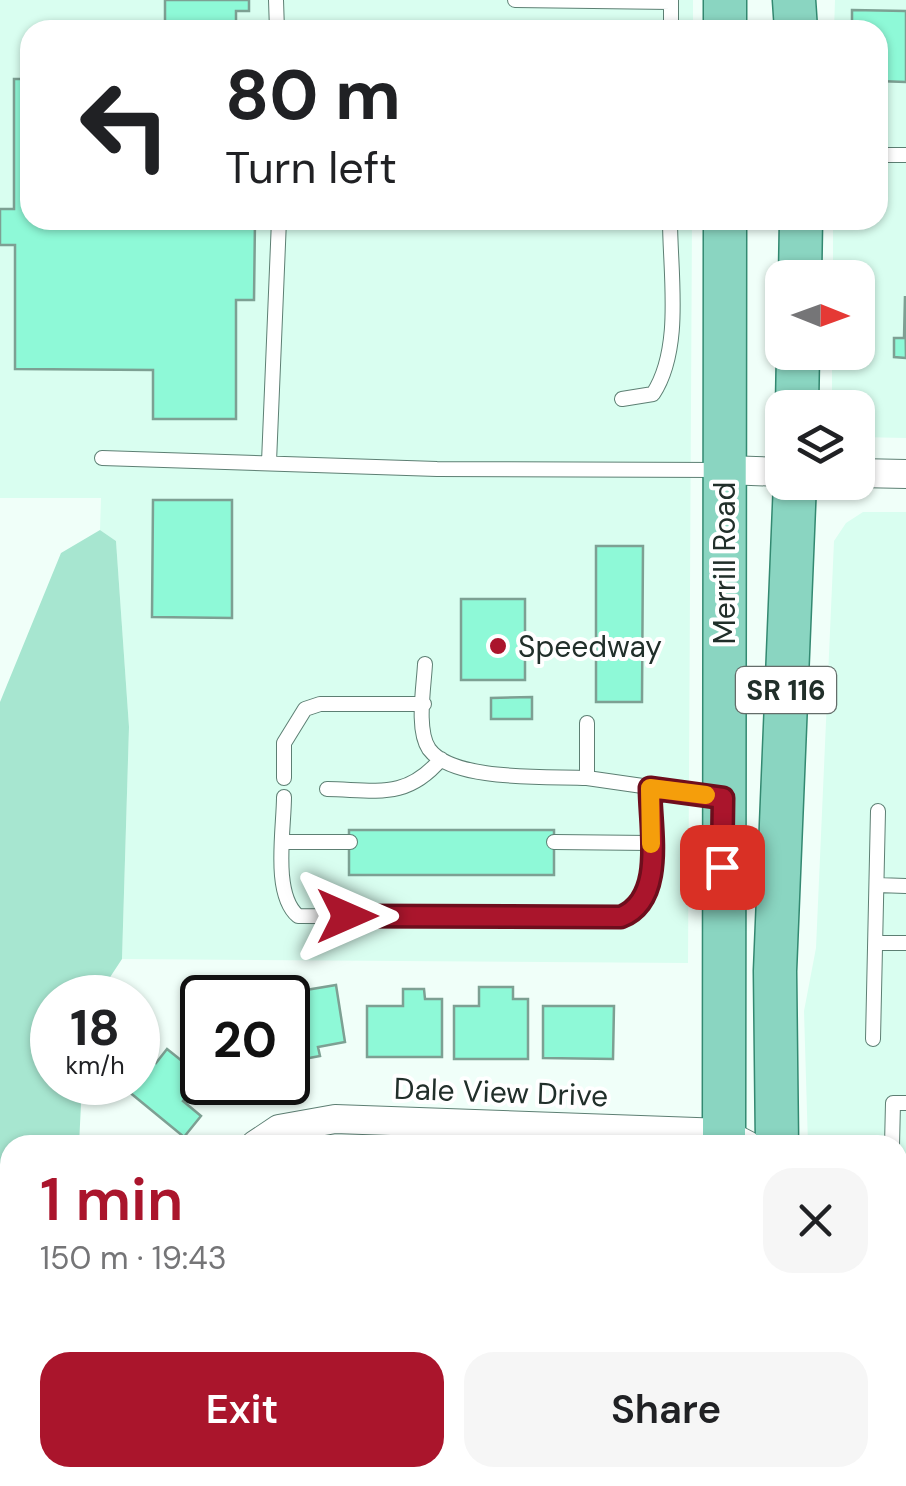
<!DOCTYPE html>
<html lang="en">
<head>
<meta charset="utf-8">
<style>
  body { margin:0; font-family:"DM Sans",sans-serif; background:#f6f6f6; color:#202124; height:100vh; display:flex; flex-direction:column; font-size:38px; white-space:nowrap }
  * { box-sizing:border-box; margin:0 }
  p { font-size:32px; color:#757577 }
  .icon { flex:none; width:55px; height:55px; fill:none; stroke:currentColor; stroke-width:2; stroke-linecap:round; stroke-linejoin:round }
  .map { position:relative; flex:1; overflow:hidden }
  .panel { position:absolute; left:0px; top:1135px; width:908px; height:352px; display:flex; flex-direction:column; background:#fff; border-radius:30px 30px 0 0; box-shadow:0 2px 8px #0004 }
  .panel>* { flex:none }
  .banner { position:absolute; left:20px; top:20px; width:868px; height:210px; border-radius:30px; box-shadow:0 2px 8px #0004; background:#fff; color:#202124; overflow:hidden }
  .needle { width:65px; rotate:91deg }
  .fabs { position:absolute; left:765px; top:260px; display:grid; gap:20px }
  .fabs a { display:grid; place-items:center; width:110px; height:110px; border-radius:20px; background:#fff; box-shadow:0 2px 8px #0004; font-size:50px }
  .speed { position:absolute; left:30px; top:975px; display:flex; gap:20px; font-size:50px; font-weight:700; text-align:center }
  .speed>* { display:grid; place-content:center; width:130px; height:130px; border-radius:50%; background:#fff; box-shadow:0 2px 8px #0004; line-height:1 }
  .speed small { font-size:25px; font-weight:400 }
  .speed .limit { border:5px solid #111; border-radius:15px; background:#fff; color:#111 }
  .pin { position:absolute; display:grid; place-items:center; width:85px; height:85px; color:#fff; margin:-42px; border-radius:20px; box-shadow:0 5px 15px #0006 }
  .me { position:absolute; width:110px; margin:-55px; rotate:90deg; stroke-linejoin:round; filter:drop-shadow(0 0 8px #0008) }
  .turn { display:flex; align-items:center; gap:35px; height:210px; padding:0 40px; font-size:45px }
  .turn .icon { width:130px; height:130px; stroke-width:2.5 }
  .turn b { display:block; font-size:70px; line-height:85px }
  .round { display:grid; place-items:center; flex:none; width:105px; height:105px; border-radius:30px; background:#f6f6f6 }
  .overview { display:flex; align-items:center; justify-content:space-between; height:170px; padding:0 40px }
  h1 { font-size:60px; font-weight:600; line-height:75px; color:#aa152c }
  .action { display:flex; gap:20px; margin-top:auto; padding:20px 40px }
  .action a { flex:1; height:115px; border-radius:30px; background:#aa152c; color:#fff; font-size:40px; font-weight:600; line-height:115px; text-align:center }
  .action a+a { background:#f6f6f6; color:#202124 }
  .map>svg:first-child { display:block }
  .built { fill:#d9fef0 }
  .green { fill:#a7e6d0 }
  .building { fill:#8ef9d7; stroke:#7da093; stroke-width:2.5 }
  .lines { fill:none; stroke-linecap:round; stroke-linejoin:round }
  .service-casing { stroke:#5d7f73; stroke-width:16 }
  .minor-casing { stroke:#5d7f73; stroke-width:30 }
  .primary-casing { stroke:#338971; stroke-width:45 }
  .service { stroke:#fff; stroke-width:14 }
  .minor { stroke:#fff; stroke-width:28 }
  .primary { stroke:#8ad5c1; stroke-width:42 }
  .route-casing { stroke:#6e0e1d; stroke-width:25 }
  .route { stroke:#aa152c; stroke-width:18 }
  .slow { stroke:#f59e0b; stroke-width:18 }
  .poi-dot { fill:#aa152c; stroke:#fff; stroke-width:4 }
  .labels { text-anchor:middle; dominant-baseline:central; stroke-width:8; stroke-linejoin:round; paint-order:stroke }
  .shield { fill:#fff; stroke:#646d6a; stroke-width:2.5 }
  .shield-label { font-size:28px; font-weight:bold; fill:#212f2a }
  .street-label { font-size:30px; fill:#212f2a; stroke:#fff }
  .poi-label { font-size:30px; fill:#212f2a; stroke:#fff; text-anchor:start }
</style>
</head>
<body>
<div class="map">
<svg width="906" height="1486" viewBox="0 0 906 1486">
  <rect width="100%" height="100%" fill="#f0fff9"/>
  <path class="built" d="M0,0H693V30H30V220H692L688,963L122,959L129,727L116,541L100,530L101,498H0Z
    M835,0H906V438L858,437V408H832V353L858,352V278L833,277V220H878V30H834Z
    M863,512H906V1323H898V1145H808L807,1112L804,1011L816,948L834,541L846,523Z
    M906,1400V1486H848L846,1478H898V1402Z"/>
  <path class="green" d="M100,530L116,541L129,727L122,959L97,997L52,998V1082L82,1083L79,1145H10V1478H55L47,1485L0,1483V702L61,553Z
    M547,1478H715L716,1486H550Z"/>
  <path class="building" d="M165,0H249V11H236V30H165Z
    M852,10L906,11V82L878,81V30H852Z
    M14,79H30V220H255L254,300H236V419H153V370L15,369V245H0V209H14Z
    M905,296L906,358L894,357V338H904Z
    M153,500H232V618L152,617Z
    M596,546H643L642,702H596Z
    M461,599H525V680H461Z
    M532,697V719H491V698Z
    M349,830H554V875H349Z
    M336,985L345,1042L318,1047L320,1056L293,1061L288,998L282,994Z
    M479,987H513V999H528V1059H454V1006H479Z
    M403,989H424L425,999H442V1057H367V1006H403Z
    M543,1006H614L613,1059L543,1058Z
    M167,1049L202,1077L183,1101L201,1116L184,1137L122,1086L138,1082V1067L147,1056L156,1063Z
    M398,1478H451L450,1486H398Z"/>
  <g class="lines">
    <g class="service-casing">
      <path id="service" d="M276,0L277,30
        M515,0L671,2
        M671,30V0
        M878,155H906
        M622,399L653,394C683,348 670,274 670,220
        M102,458L437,469L719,470
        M269,462L279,220
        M425,664C424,686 416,730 429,749C453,782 549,776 587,778
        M587,723V778L719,797
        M284,778V743L305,709L320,704H424
        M327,789C377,790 406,800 441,759
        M284,797C284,829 272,894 298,916L621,917C666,899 650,829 651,787
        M284,842H350
        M554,842L650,843
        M877,885L906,886
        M876,943H906
        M873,1039L878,811
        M892,1145L893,1103H906
        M898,1259H906"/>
    </g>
    <g class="minor-casing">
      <path id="minor" d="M725,470L782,472
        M858,473L906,474
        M255,1145L279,1129L335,1119L724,1133L747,1145
        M898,1361L906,1360
        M180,1486L186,1478
        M501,1486V1478"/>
    </g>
    <g class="primary-casing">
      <path id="primary" d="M725,0V30
        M794,0L796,30
        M800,278L801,220
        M797,408L798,352
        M724,1145L725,220
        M777,1145L775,971L795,482
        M760,1478L761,1486
        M815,1478L817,1486"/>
    </g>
    <use href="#service" class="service"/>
    <use href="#minor" class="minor"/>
    <use href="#primary" class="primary"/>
  </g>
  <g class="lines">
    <g class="route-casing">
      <path id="route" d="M347,916L621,917C666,899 650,828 650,788L723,798L722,867"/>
    </g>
    <use href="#route" class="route"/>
    <path class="slow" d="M651,844L650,788L706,795"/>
  </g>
  <circle class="poi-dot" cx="498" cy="646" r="10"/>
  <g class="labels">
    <rect class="shield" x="736" y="667" width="100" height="46" rx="8"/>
    <g class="shield-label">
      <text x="786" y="690">SR 116</text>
    </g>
    <g class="street-label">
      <text transform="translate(724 563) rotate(-90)">Merrill Road</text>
      <text transform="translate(501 1092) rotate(2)">Dale View Drive</text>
    </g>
    <g class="poi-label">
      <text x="518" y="646">Speedway</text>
    </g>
  </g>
</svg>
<div class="fabs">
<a><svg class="needle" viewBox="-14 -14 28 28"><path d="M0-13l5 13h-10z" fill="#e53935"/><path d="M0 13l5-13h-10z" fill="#757577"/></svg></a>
<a><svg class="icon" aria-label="layers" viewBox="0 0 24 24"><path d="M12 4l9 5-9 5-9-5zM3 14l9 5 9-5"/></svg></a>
</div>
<div class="speed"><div>18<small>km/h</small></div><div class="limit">20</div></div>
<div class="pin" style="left:722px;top:867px;background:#d93025"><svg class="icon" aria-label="arrive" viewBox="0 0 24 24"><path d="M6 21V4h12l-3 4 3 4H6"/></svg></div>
<svg class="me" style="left:347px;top:916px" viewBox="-20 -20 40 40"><path d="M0-17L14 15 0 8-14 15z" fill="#aa152c" stroke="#fff" stroke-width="4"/></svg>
<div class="banner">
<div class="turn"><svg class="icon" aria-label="left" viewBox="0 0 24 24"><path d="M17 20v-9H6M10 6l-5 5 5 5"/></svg><div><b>80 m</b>Turn left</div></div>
</div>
<section class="panel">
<div class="overview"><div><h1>1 min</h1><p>150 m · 19:43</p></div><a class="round"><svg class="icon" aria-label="close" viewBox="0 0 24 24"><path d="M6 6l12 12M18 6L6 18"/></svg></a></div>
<div class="action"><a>Exit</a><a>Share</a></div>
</section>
</div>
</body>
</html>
